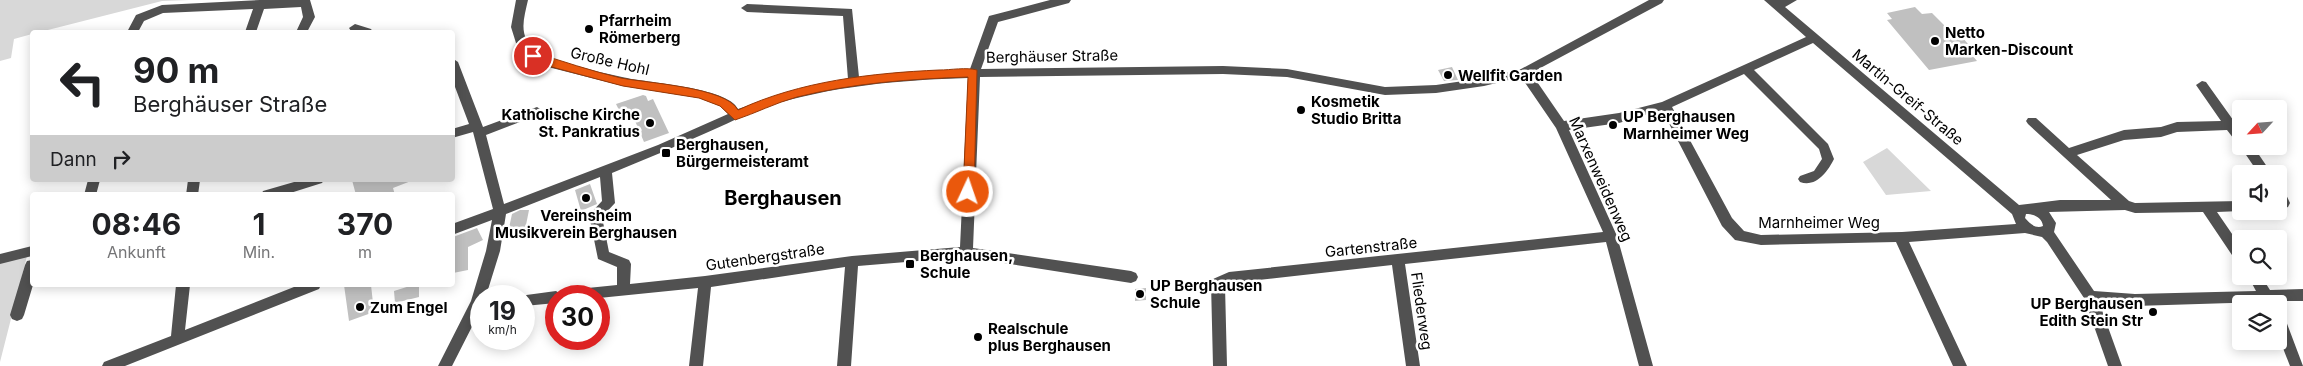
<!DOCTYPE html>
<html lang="de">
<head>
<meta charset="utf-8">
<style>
  body { margin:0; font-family:Inter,sans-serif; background:#f2f2f2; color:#202124; height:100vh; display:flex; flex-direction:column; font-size:19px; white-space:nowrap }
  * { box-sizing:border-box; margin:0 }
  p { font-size:16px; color:#757577 }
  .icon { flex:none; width:28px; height:28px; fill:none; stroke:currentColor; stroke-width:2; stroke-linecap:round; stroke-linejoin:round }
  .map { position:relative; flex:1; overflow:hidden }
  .drawer { position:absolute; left:30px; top:192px; width:425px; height:95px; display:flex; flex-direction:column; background:#fff; border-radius:5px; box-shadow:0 2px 12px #0003 }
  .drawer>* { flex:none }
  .top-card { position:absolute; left:30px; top:30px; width:425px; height:152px; border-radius:5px; box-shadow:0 2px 12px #0003; background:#fff; color:#202124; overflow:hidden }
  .needle { width:32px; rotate:244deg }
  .buttons { position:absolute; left:2232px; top:100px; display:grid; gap:10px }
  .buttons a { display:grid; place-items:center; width:55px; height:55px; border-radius:5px; background:#fff; box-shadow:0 2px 12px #0003; font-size:25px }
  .speed { position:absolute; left:470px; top:285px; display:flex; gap:10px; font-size:25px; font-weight:700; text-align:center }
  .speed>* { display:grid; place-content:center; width:65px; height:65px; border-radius:50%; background:#fff; box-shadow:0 2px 12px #0003; line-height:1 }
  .speed small { font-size:12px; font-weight:400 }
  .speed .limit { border:8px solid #d22; background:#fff; color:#111 }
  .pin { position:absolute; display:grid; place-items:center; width:42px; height:42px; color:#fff; margin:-21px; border:2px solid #fff; border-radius:50%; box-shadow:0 1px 5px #0007 }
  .me { position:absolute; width:55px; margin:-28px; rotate:3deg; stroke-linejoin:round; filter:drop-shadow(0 0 4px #0008) }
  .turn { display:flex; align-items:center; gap:18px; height:105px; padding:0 20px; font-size:22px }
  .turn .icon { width:65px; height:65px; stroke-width:2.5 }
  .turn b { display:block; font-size:35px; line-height:42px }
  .then { display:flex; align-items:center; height:48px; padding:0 20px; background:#0003; gap:10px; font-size:19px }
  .eta { display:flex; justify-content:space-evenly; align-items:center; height:85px; text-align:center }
  .eta b { font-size:30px; font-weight:700; line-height:35px }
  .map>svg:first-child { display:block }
  .green { fill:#d8d8d8 }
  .building { fill:#c0c0c0 }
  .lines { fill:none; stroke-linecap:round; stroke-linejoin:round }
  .minor { fill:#515151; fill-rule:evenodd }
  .route { fill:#ea580c; stroke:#983908 }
  .poi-dot { fill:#000; stroke:#fff; stroke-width:2 }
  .labels { text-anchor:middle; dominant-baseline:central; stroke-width:5; stroke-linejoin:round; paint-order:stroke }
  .poi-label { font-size:15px; font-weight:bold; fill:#000; stroke:#fff; text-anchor:start }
  .street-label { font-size:15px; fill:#000; stroke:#fff }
  .district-label { font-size:20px; font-weight:bold; fill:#000; stroke:#fff }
</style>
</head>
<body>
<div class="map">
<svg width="2303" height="366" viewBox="0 0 2303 366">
  <rect width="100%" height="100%" fill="#fff"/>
  <path class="green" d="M0,0H189L162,1L40,32H32V34L14,39L11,58L0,61Z
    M1887,148L1931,191L1886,195L1863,162Z
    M27,256L0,362V263Z"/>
  <path class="building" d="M1915,7L1922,14L1932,13L1947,28L1953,27L1977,54L1972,55L1977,61L1929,70L1887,20L1892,19L1887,13Z
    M1452,67L1458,80L1444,81L1438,70Z
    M643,95L646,96L648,101L653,99L669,133L644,142L630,109L620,112L616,104Z
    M352,180H411V181L393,188L395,195H356Z
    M590,184L597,204L581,211L575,190Z
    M520,210H529L524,235L507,237L512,214Z
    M477,228L483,240L468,247V270L453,273V237Z
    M344,285H371L374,312L349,321Z
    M413,285H419V297L395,303L394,291Z
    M1146,288V300L1135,301V289Z"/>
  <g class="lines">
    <path class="minor" d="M260,0H310L315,17L307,32H296L303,17L301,7L264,9L256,32H245L253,9L163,13L144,21L138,32H127L136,15L162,5Z
      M516,0H528C525,14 520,28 527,41C537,59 559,62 577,66C592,70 607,74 622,77C646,83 728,87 738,109L795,90L848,79L843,16L747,12L741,8L747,4L852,9L859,77L903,72L970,69L989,16L1050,0H1071L1069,3L998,22L981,69L1223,66L1287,69L1385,87L1436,85L1484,78L1521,69L1649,0H1664L1662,3L1531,73L1564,121L1619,113L1662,102L1806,37L1764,0H1797L1785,7L2019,205L2060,200H2111L2028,124L2026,121L2028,118H2036L2069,148L2124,130L2161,127L2177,122L2221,121L2196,85L2202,81L2206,82L2241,131V146H2253L2272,174H2259L2242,149L2241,145L2237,143L2227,130L2177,132L2161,137L2124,140L2077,155L2129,201L2135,203L2241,201V211L2217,212L2241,247V262L2236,261L2203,212L2135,213L2125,210L2049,212L2056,223L2054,232L2094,291L2135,294L2256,291L2248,276H2261L2270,290L2303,289V301H2276L2275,304H2264L2263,302L2135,306L2099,302L2122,366H2108L2084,298L2047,242L2042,237L2025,233L1909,242L1967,366H1953L1896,242L1761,245L1735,240L1722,226L1662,110L1619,123L1569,130L1617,236L1653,366H1639L1606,242L1405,264L1420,366H1406L1392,265L1231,283L1225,286L1227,366H1213L1211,283L1213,279L1229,272L1603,232L1556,128L1521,77L1484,86L1436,93L1385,95L1287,77L1223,74L980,77L973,248L1131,271L1136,273L1138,277L1136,281L1131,283L966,257L858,266L851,366H837L845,267L711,287L703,366H689L698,288L599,298V296H556V303L524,306V296H519L556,291L562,295L568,290L617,285V267L598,259L589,215L602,201L600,177L506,214L500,251L486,296H481V309L452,366H438L471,301L486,251L492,220L452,235V224L493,209L473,132L452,138V129L469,124L452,79V58L458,62L483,127L537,107L543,111L541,114L486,135L504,204L658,145L728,114L720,106L699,98L623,86L548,67L529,59L516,43L511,27ZM1813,43L2012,214L2016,224L1902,232L1761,235L1744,231L1732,218L1672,107L1744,74L1819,149L1822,159L1814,171L1800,176L1798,179L1800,182C1816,188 1828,171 1834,159L1828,144L1754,70ZM968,78L960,247L852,256L705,276L630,284L631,264L629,260L609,252L602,217L615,203L612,173C643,160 675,147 706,133C726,125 745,114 765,107C831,86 899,80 968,78ZM2026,214C2034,214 2042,217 2043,226C2036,229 2030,224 2025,218Z
      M355,24L371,29L373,32L351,31L349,28Z
      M88,180H100L96,195H84Z
      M188,180H200L198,195H186Z
      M301,180H324L322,183L284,195H261L263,191Z
      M2279,187L2283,188L2290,203L2288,207L2279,210Z
      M32,246V256L0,264V254Z
      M32,260L33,285L24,315L22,319L17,321L12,319L10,315L25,265L27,261Z
      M176,285H190L185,330L299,285H321L319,289L125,366H102L104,362L171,336Z
      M2279,315L2284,317L2286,321L2303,366H2290L2279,338Z"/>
  </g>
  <path class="route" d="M533,52C562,61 591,71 621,78C646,83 726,87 738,110C800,81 872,73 939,70C951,70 966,67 977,70L974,192L968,197L963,192L968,77C910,79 853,83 797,97C775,103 756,113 735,120L720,106L699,98L623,86L548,66L529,59V54Z"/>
  <g class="poi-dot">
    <circle cx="589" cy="29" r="5"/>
    <circle cx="1935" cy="41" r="5"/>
    <circle cx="1448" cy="75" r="5"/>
    <circle cx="1301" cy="110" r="5"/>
    <circle cx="650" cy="123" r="5"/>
    <circle cx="1613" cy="125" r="5"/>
    <rect x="661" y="148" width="10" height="10" rx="2.5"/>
    <circle cx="586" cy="198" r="5"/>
    <rect x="905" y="259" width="10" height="10" rx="2.5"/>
    <circle cx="1140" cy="294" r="5"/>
    <circle cx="360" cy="307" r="5"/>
    <circle cx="2153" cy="312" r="5"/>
    <circle cx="978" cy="337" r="5"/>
  </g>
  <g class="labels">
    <g class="poi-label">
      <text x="599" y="20">Pfarrheim<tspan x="599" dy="17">Römerberg</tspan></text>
      <text x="1945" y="32">Netto<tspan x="1945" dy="17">Marken-Discount</tspan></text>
      <text x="1458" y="75">Wellfit Garden</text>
      <text x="1311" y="101">Kosmetik<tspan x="1311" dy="17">Studio Britta</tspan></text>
      <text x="640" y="114" text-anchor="end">Katholische Kirche<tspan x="640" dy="17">St. Pankratius</tspan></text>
      <text x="1623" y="116">UP Berghausen<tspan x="1623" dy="17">Marnheimer Weg</tspan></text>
      <text x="676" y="144">Berghausen,<tspan x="676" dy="17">Bürgermeisteramt</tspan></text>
      <text x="586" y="215" text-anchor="middle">Vereinsheim<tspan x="586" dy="17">Musikverein Berghausen</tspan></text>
      <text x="920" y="255">Berghausen,<tspan x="920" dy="17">Schule</tspan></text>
      <text x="1150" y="285">UP Berghausen<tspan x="1150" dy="17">Schule</tspan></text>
      <text x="2143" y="303" text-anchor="end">UP Berghausen<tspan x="2143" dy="17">Edith Stein Str</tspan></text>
      <text x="370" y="307">Zum Engel</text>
      <text x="988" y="328">Realschule<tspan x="988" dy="17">plus Berghausen</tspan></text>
    </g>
    <g class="street-label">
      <text transform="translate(1052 56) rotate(-1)">Berghäuser Straße</text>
      <text transform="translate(610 61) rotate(13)">Große Hohl</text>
      <text transform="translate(1908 97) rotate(40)">Martin-Greif-Straße</text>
      <text transform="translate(1601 179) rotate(66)">Marxenweidenweg</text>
      <text x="1819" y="222">Marnheimer Weg</text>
      <text transform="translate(1371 247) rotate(-6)">Gartenstraße</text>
      <text transform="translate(765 257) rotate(-8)">Gutenbergstraße</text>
      <text transform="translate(1422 311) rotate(82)">Fliederweg</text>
    </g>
    <g class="district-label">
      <text x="783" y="198">Berghausen</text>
    </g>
  </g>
</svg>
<div class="buttons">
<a><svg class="needle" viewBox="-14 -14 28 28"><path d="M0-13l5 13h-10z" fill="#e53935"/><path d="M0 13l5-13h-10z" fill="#757577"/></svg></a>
<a><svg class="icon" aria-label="sound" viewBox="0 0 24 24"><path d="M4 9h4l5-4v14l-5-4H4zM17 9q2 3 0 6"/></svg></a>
<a><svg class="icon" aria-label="search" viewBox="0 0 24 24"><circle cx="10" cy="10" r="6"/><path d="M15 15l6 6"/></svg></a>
<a><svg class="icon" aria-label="layers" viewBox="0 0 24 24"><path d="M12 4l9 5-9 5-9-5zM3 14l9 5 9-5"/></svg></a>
</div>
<div class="speed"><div>19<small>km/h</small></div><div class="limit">30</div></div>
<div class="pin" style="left:533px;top:56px;background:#d93025"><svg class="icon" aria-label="arrive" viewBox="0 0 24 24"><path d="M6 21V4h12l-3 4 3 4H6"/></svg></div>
<svg class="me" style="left:968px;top:192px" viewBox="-20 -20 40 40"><circle r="17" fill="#ea580c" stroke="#fff" stroke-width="3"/><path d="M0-11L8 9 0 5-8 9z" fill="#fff"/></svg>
<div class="top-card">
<div class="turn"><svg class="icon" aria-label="left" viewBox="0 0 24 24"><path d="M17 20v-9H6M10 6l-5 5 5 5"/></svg><div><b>90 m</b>Berghäuser Straße</div></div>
<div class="then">Dann<svg class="icon" aria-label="right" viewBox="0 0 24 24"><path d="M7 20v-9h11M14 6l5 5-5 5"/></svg></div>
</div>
<section class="drawer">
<div class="eta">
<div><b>08:46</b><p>Ankunft</p></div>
<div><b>1</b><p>Min.</p></div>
<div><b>370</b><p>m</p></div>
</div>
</section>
</div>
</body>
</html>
